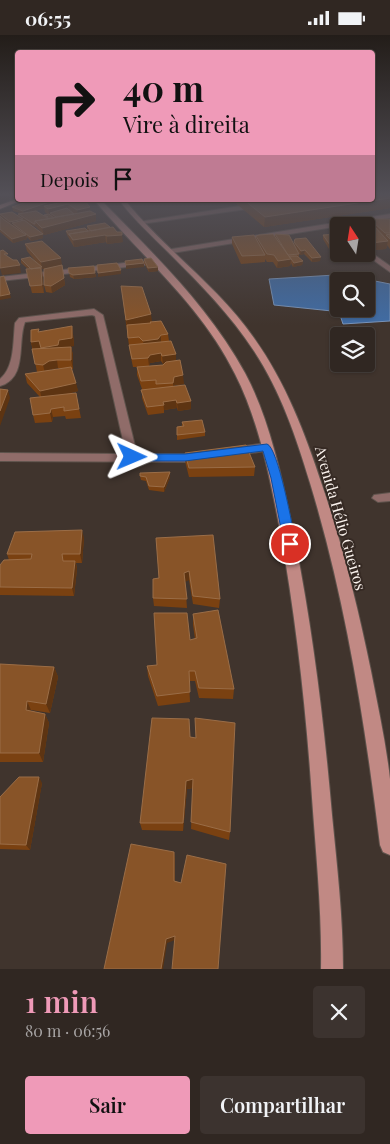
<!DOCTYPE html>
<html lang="pt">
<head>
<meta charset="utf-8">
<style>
  body { margin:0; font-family:"Playfair Display",serif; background:#3c332f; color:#f1f3f6; height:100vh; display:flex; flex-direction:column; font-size:19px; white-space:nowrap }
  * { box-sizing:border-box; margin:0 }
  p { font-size:16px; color:#a8a5a5 }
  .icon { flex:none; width:28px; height:28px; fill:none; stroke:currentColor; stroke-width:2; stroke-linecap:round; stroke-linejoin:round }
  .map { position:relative; height:934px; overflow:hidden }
  .side { display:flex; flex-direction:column; background:#302722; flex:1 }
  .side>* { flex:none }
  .top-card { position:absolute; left:15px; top:15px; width:360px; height:152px; border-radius:5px; box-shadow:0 1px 4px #0004,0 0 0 1px #4b4440; background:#ef9ab8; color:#111; overflow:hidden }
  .needle { width:32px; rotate:348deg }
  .buttons { position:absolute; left:330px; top:182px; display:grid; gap:10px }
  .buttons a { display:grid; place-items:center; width:45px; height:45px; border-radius:5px; background:#302722; box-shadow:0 1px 4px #0004,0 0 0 1px #4b4440; font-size:25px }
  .pin { position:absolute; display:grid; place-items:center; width:42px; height:42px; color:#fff; margin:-21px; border:2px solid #fff; border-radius:50%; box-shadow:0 1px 5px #0007 }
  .me { position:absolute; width:55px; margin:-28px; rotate:91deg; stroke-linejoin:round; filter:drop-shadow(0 0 4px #0008) }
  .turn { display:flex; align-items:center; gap:18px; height:105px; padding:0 25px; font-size:22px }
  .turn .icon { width:65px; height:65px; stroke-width:2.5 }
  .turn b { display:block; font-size:35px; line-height:42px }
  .then { display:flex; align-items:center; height:48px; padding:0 25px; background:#0003; gap:10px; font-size:19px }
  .round { display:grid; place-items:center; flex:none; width:52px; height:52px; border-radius:5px; background:#3c332f }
  .summary { display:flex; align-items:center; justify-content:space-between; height:85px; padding:0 25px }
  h1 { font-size:30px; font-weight:600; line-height:38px; color:#ef9ab8 }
  .cta { display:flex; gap:10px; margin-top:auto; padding:10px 25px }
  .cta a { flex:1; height:58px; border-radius:5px; background:#ef9ab8; color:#111; font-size:20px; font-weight:600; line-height:58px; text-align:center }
  .cta a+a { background:#3c332f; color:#f1f3f6 }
  .status { display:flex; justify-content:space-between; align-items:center; height:35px; padding:0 25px; background:#302722; direction:ltr }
  .status svg { height:14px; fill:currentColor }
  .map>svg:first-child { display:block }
  .water { fill:#406ca4; stroke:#7894ba; fill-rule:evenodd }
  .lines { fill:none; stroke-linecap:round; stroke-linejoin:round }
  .lane-casing { stroke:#5e534c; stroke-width:2 }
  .street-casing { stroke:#5e534c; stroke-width:2 }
  .secondary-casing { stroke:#5e534c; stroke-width:2 }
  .primary-casing { stroke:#5e534c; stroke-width:2 }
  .lane { fill:#906c69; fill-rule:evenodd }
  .street { fill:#906c69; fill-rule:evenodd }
  .secondary { fill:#c18984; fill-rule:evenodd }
  .primary { fill:#e79f99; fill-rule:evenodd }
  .wall { fill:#7a4111; fill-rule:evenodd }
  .shaded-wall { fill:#5d3412 }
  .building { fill:#885428; stroke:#9a6d47 }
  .route { fill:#1a73e8; stroke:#114b97 }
  .labels { text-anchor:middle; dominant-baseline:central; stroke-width:4; stroke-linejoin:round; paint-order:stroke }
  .street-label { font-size:15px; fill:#fbf3ee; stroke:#362a24 }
</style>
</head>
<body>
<div class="status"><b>06:55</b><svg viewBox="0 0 49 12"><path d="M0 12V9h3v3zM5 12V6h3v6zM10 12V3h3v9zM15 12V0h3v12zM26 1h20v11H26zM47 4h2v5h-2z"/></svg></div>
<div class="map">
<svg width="390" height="934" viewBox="0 0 390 934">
  <rect width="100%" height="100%" fill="#40342d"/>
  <path class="water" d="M335,240L370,242L375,246L390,249V286L343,289L340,280L332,276L274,270L269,244ZM339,246H366V274H339Z"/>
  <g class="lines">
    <g class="lane-casing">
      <path id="lane" d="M259,165H265L266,169L261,172L141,189L138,187L259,168Z
        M94,274L103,280L137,419H185L202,417L208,421L206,424L185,427L0,426V418L126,419L95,281L92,280L25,287C17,307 28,343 0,351V344C15,332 13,305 15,288L19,283Z
        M267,408L271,409L273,412L271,415L232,421L226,417L232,413Z"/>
    </g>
    <g class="street-casing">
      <path id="street" d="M390,179V183L172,218L168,216L172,214Z
        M366,214L390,231V237L365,219Z
        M142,226L146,228L145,230L0,246V242Z
        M390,458V466L378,467L372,463L374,460Z"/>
    </g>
    <g class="secondary-casing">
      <path id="secondary" d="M94,165H101C153,218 209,272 245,338C271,386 284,452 295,506C313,596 324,688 332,780C337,831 343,882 343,934H321C322,877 316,820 312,763C306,673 296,584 280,495C270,443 259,386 235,339C201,270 142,222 94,165Z
        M119,165H125C164,214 218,251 254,303C286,348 305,398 322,450C343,511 358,573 371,636C378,672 386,708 390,744C390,769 390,795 390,820L383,817L380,810C365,688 346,566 310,448C296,402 281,357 254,316C230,279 199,248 168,217C151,200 133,184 119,165Z"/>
    </g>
    <g class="primary-casing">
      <path id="primary" d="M17,164L22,165L0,174V170Z"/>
    </g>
    <use href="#lane" class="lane"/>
    <use href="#street" class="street"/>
    <use href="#secondary" class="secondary"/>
    <use href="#primary" class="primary"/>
  </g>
  <path class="wall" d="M390,159V173L264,192L232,165H372Z
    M32,165H66L57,168L90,172V176L96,186L44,200L36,192L28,188L43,203L31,206L27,202V204L13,208L0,197V179L18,181V179L20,178L13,176L12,172ZM44,173L45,177L47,179L44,180L45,182L35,176Z
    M390,184V214L387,210L386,214L370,215L366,212V191H352L353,187L373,190V187Z
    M87,191L123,207L107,209L106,207L74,212L67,200L66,196H89L87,195Z
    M275,199L294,210L295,204L320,226L312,227L304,219L300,220L297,216L299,219V222L303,226L302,230L293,232L291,228L290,231L277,233L273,227H267L265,224V227L241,229L232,209V202L256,203V201H275Z
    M339,199V219H358L360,222L359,226H343L338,220L339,218L336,214H329L323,204V200Z
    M25,209L62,230L65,250L52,258L46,257L44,250V234H42L44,258H32L26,234H28L21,228V224L36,227L27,216Z
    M144,224L158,232V236L149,237L144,228Z
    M68,233L95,238L96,242L74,244L70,242Z
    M121,251L152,287L168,299L169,306L176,319V326L184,349L175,350L174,351L191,374L178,376L177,373L164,375V378L148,380L142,363V354L137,340V332H133L130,318ZM161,326L163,329H164L163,330L149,331L150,328Z
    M40,297L73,299L74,311L66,312H71L73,320V334H71L78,356L66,359L76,358L81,383L66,384L65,381L53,382L52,387L35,388L33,380L40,362L27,348L25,339L37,337L31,307ZM58,333H63L49,336L51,334Z
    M182,387L205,397V401L177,405V392L182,391Z
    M185,418L255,432L254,441L189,442L185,426Z
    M140,441L170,442L164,457L149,455L146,446L141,445Z
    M84,503L82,528H76L77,534L74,561L0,560V530L9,525L7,519Z
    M156,503L220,564L219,573L193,569L189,545L185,546L187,573L154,571L153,563L159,543Z
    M193,579L234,654L233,664L199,663L195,646H189L190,667L158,671L148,641L147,631L157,630L190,605L195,604L193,590Z
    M0,629L54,632L58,642L50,678L31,675V676L45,679L49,688L43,727H0Z
    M195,683L230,797L229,805L191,794L193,753L187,754L183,796L142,795L140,788L190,702L196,703Z
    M42,748L30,815L0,814V762Z"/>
  <path class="shaded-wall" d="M390,163V173L264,192L265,182Z
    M55,165H66L46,172L44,171V173L24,180L23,176Z
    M68,169L69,176L50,178L51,180L50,181L48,174Z
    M90,172L91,179L78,182L77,175Z
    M96,179V186L44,200L42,193Z
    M23,184L24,188H12L13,190H11L10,187Z
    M43,199V203L31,206L30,202Z
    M26,200L27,204L13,208L12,204Z
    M105,200L106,207L74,212L73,205Z
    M122,200L123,207L107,209V201Z
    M388,206L386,214L370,215L371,208Z
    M305,215L304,219L300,220L301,216Z
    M321,222L320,226L312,227V223Z
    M61,223L62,230L42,234L41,227Z
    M291,224L290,231L277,233L278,226Z
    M303,226L302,230L293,232L294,228Z
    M144,228V232L126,234V230Z
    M20,230L21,238L2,240L0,233Z
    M42,232V236L44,258L42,250L31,238Z
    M158,232V236L149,237L148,233Z
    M121,235V239L98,242V238Z
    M95,238L96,242L74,244L73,240Z
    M64,243L65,250L52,258L51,251Z
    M10,259L11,263L0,265V261Z
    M151,279L152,287L127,293L126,285Z
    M72,291L73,299L74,311L61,313L43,321L41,313L59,305Z
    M161,300V308L144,314L143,306Z
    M39,306L41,314L33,315L31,307Z
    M71,312L73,320V334L71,325Z
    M161,318V326L150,328L149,331L148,323L150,320Z
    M176,319V327L163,329L162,321Z
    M57,325L58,333L51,334L45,338L43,330L49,326Z
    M183,340L184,349L175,350L173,356V348L174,342Z
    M76,348L78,356L42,365L40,356Z
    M8,355L10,363L0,391V376Z
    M176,365L177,373L164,375L163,367Z
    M191,366V374L178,376L177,368Z
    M51,374L53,382L52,387L50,378Z
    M170,437V442L164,457V452Z
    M82,495L84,503L82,528L80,519Z
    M75,526L77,534L74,561L72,553Z
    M189,536V545L185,547L184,538Z
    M54,632L58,642L50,678L46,669Z
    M27,666L31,675L30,685L26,675Z
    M45,679L49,688L43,727L39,718Z
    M39,742L42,748L30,815L26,810Z
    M193,744V753L187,754L183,796V788L186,746Z
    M174,817L175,823V852L174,846Z
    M175,901V905L167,908L163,934H161L166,904Z"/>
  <path class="building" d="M372,159H390V163L265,182L244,165H372Z
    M32,165H55L23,176L12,172Z
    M73,165H79L80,166H85L90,172L77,175L68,169L48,174L44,171Z
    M67,173L74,179L56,182L50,178Z
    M36,176L46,182H48L44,180L49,179L54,183L35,186V189H34L18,179Z
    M90,176L96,179L42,193L35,186Z
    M12,177L23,184L10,187L0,179Z
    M0,181L3,184L26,200L12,204L0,194Z
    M370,184L371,189L364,190H373L388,206L371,208L366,203V191H356L353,187Z
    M375,184H390V198H385L373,187Z
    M24,185L43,199L30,202L12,188Z
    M105,188L110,192L91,196L87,191Z
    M113,192L117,197H122V200L107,201L105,200L73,205L69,199Z
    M85,193L88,196L69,199L70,201L66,196Z
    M273,199L291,224L278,226L274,220L267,219L256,201L259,200Z
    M275,199L289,200L299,219L288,220Z
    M339,199V213L337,210H330L323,200Z
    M390,199V204L386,200Z
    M254,200L265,220L242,221L232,202Z
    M306,203L321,222L312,223L305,215L301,216L294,207L295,204Z
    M42,206L61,223L41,227L25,209Z
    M3,215L8,219H4L13,225H17L20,230L0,233V216Z
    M341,219H358L360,222H343Z
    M289,221H297L303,226L294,228Z
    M30,222L42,232L31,234L21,224Z
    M151,223L158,232L148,233L144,224Z
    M142,224L144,228L126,230L125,226Z
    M117,228L121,235L98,238L97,230Z
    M62,230L64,243L51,251L44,250V234Z
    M94,231L95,238L73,240L69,238L68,233Z
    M41,233L42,250L30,251L26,234Z
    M4,241L10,259L0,261V242Z
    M121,251L142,252L151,279L126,285Z
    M161,286L168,299L161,300L158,304L143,306L139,302L128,303L127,290L151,288L150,287Z
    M72,291V303L59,305L58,310L41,313L39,306L31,307V295L39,294L38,297Z
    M171,306L176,319L162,321L161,318L150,320L148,323L132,324L129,310Z
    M71,312V325H57L49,326L43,330L35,329L32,314Z
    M180,325L183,340L174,342L173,348L156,349V345L141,346L137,332L163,330L166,327Z
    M71,332L76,348L40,356L25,339Z
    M185,350L191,366L177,368L176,365L163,367L164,370L147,372L141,355Z
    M0,354L8,355L0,376Z
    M76,358L79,374L64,376V372L51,374L50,378L33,380L30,363Z
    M202,385L205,397L177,400V392L184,391L182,387Z
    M246,410L255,432L189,433L185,418Z
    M170,437L164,452L149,451L146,442L140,441V438Z
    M82,495L80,519H62L63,526H75L72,553L0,552V530L4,525L31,524L32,519H7L15,497Z
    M213,500L220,564L193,561L189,536L184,538L187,564L153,563V544L159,543L156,503Z
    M218,575L234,654L199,653L195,636H189L190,657L157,661L147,631L157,630L154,578H187L190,605L197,603L193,579Z
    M0,629L54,632L46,669L27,666L26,675L45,679L39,718H0Z
    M152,683L189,684L190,702L196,703L195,683L235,688L230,797L191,787L193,744L186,746L183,788H140Z
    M19,742H39L26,810L0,809V762Z
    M131,809L174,817V846L181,848L187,820L226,829L218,934H172L175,901L166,904L161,934H104Z"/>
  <linearGradient id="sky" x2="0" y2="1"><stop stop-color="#231d19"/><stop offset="0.55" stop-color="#535057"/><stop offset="1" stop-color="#535057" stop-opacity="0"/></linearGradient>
  <rect width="390" height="290" fill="url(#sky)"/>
  <path class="route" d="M267,409C278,412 293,494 296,509L294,513H285L284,509L271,443L263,416L185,426H132L126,422L132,419H185Z"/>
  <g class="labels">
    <g class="street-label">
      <text transform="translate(341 483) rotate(74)">Avenida Hélio Gueiros</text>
    </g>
  </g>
</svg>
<div class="buttons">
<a><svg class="needle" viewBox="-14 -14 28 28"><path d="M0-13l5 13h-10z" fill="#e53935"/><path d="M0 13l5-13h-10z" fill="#a8a5a5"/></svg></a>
<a><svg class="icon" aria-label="search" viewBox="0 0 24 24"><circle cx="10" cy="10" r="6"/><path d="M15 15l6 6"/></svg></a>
<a><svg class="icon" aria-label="layers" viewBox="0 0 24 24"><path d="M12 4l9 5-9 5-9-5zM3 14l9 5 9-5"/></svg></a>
</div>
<div class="pin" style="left:290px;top:509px;background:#d93025"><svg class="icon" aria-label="arrive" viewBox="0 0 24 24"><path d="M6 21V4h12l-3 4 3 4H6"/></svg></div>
<svg class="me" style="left:132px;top:422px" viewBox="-20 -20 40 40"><path d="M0-17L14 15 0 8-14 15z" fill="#1a73e8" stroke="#fff" stroke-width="4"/></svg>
<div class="top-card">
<div class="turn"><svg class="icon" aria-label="right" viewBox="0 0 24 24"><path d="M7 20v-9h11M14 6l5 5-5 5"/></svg><div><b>40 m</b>Vire à direita</div></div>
<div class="then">Depois<svg class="icon" aria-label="arrive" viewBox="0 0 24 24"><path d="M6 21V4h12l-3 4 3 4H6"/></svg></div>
</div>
</div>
<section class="side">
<div class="summary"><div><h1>1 min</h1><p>80 m · 06:56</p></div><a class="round"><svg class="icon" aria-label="close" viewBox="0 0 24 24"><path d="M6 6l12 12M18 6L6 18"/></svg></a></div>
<div class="cta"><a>Sair</a><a>Compartilhar</a></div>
</section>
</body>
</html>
